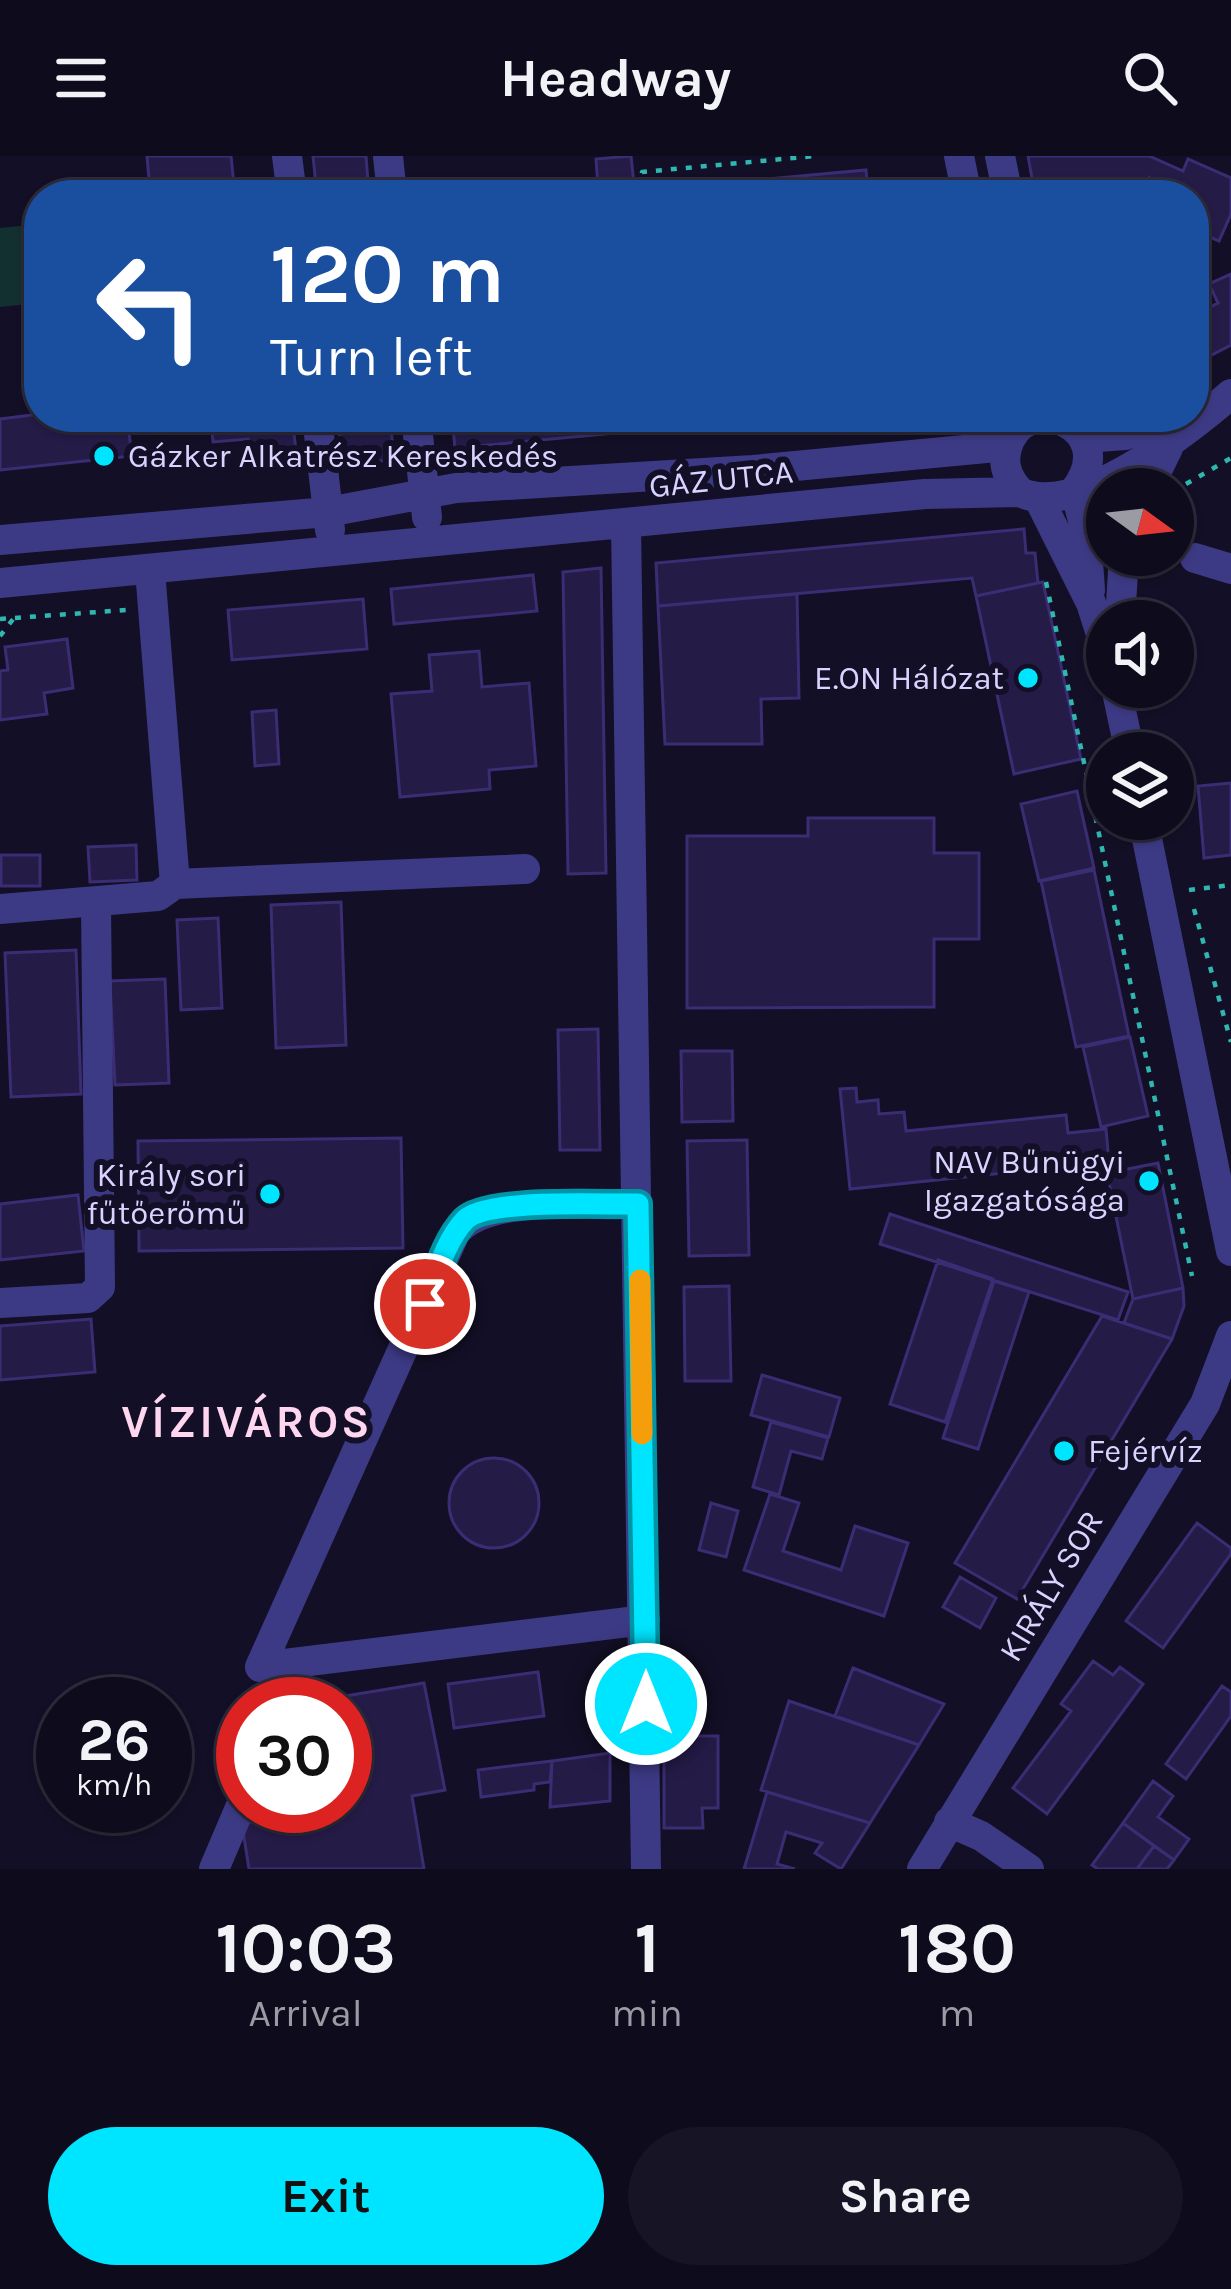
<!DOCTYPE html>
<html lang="en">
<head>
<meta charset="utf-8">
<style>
  body { margin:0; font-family:Karla,sans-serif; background:#171425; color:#f1f3f6; height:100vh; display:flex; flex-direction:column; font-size:45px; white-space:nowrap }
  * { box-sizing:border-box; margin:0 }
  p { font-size:39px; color:#9b9ba3 }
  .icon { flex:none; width:66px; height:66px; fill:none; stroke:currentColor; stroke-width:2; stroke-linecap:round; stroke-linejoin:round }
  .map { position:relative; height:1713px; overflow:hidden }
  .side { display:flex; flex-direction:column; background:#0e0b1c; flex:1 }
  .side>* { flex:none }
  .top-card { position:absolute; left:24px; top:24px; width:1185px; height:252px; border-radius:48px; box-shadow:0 3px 9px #0004,0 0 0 3px #2e2b3b; background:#1a4fa0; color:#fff; overflow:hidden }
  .needle { width:78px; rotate:105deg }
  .tools { position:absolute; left:1086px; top:312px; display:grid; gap:24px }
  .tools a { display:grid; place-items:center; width:108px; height:108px; border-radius:50%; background:#0e0b1c; box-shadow:0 3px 9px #0004,0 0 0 3px #2e2b3b; font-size:60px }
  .speed { position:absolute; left:36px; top:1521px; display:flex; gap:24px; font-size:60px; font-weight:700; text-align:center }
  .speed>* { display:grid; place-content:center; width:156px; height:156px; border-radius:50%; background:#0e0b1c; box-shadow:0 3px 9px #0004,0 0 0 3px #2e2b3b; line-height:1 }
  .speed small { font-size:30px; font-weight:400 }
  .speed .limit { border:18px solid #d22; background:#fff; color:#111 }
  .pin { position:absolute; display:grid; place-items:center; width:102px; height:102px; color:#fff; margin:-51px; border:6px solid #fff; border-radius:50%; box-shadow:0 3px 12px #0007 }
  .me { position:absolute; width:132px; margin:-66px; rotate:0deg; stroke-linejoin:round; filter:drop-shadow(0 0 9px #0008) }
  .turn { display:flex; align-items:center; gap:42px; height:252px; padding:0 48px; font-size:54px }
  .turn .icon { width:156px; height:156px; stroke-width:2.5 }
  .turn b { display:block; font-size:84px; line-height:102px }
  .eta { display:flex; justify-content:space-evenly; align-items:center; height:204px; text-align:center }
  .eta b { font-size:72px; font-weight:700; line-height:84px }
  .action { display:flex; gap:24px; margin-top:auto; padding:24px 48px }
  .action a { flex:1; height:138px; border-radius:72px; background:#00e5ff; color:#111; font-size:48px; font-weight:700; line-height:138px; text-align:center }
  .action a+a { background:#171425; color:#f1f3f6 }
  header { display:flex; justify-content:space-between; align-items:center; height:156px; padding:0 48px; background:#0e0b1c; font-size:54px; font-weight:700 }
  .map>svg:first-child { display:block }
  .green { fill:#12302f }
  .building { fill:#241b47; stroke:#3b2d73; stroke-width:3 }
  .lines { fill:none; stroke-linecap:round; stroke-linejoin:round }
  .path { stroke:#2fb8b0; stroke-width:4.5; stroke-dasharray:6 9; stroke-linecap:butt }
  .minor { stroke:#3d3a85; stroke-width:30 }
  .route-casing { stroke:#0095a6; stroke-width:30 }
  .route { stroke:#00e5ff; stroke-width:21 }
  .slow { stroke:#f59e0b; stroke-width:21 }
  .poi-dot { fill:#00e5ff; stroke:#130f26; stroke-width:4.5 }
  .labels { text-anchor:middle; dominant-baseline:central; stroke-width:12; stroke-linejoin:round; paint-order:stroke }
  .poi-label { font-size:33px; fill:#d9d4ff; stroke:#130f26; text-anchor:end }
  .street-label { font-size:33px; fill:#d9d4ff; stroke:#130f26 }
  .district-label { font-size:45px; font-weight:bold; letter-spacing:3px; fill:#ffd6f0; stroke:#130f26 }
</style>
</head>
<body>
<header><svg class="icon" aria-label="menu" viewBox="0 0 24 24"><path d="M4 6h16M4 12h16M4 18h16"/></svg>Headway<svg class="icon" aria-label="search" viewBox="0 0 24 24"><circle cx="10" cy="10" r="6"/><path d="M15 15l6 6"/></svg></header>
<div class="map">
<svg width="1231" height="1713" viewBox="0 0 1231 1713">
  <rect width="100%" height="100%" fill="#130f26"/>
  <path class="green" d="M39,68V147L0,151V72Z"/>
  <path class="building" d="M147,0H231L235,39H188L187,31L150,35Z
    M313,0H366L369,39H317Z
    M631,0L634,28L598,31L596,3Z
    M1028,0H1149L1183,15L1188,3L1231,22V58L1219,85L1194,74V39H1173L1175,33L1150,22L1152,36L1135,39H1035Z
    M866,14L868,39H650L649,34Z
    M1231,118V189L1194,208V159L1218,147L1209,128Z
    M39,258L127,261L132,300L0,314V263Z
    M211,261H292L297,303L251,307L248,283L213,286Z
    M338,261H390L394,304L342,308Z
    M452,261H670L671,272L455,292Z
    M1024,373L1026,397H1035L1038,427L976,440L972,422L658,450L656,407Z
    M601,412L606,717L568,718L563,416Z
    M533,419L537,455L394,468L391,433Z
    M1043,426L1081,603L1014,618L976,440Z
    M797,438L799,542L761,543L762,588H665L658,450Z
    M363,443L367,493L232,504L228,454Z
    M67,483L73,532L44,537L47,558L0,564V515L8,514L5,491Z
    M479,495L482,531L529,527L536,610L489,614L490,633L400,641L391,538L432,535L429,499Z
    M276,554L279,608L255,610L252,556Z
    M1231,627V699L1204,702L1198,630Z
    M1077,635L1094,712L1039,725L1021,648Z
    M808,662H934V697H979V783H934V851L687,852V680H808Z
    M136,689L137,724L90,726L88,691Z
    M1,699H40V730H1Z
    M1094,714L1129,880L1076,891L1041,725Z
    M341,746L346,889L276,892L271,749Z
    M218,762L222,852L181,854L177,764Z
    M76,794L81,938L11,941L5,797Z
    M165,823L169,927L115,929L110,825Z
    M598,873L600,994H560L558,874Z
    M1130,881L1148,960L1101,971L1083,891Z
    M681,895H732L733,965L682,966Z
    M856,932L857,946L878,944L879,958L904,956L906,975L1066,959L1068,977L1106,973L1109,1006L850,1033L840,933Z
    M401,982L403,1092L139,1095L138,985Z
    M747,984L749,1099L689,1100L687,985Z
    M1158,1007L1183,1132L1133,1143L1107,1017Z
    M78,1039L84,1095L0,1104V1048Z
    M890,1058L1128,1136L1118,1164L880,1088Z
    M938,1104L993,1123L945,1266L890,1248Z
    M994,1125L1029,1136L978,1293L943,1282Z
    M729,1130L731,1225H685L684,1131Z
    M1183,1132L1184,1150L1172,1183L1124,1167L1133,1143Z
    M1102,1160L1172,1183L1017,1443L955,1407Z
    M91,1163L95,1216L0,1224V1170Z
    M762,1219L840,1242L829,1281L751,1259Z
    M771,1266L828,1282L822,1303L791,1295L779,1339L753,1331Z
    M449 1347a45 45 0 1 1 90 0a45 45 0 1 1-90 0Z
    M770,1338L799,1347L783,1395L841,1414L855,1370L908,1387L884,1460L744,1414Z
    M711,1347L738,1355L726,1401L699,1394Z
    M1197,1367L1231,1392V1398L1163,1492L1126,1465Z
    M960,1421L996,1442L980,1472L943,1451Z
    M1093,1505L1113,1519L1120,1511L1143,1528L1047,1658L1013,1632L1071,1555L1061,1548Z
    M853,1512L944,1548L919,1589L835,1560Z
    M538,1516L544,1560L454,1572L448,1528Z
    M424,1527L445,1634L412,1640L424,1713H249L242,1668L290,1661L289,1650H345V1548H297Z
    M1222,1530L1231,1536V1560L1186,1623L1166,1608Z
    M789,1545L919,1589L870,1667L761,1634Z
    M664,1580H718V1652H702L703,1672H664Z
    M610,1597V1645L550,1651L552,1605Z
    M552,1605L550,1626L534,1628V1634L481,1641L478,1614Z
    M1153,1625L1173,1640L1158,1661L1189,1683L1174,1704L1123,1667Z
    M767,1636L870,1667L841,1713L815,1697L822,1687L786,1676L777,1708L795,1713H744Z
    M1123,1667L1154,1690L1137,1713H1098L1092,1709Z
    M1154,1690L1174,1704L1167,1713H1137Z"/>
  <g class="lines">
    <path class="path" d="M602,39L642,37V16L815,0
      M1186,328L1231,302
      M1046,426L1192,1120
      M0,463L126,454
      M0,480L14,462
      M1189,734L1231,729
      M1194,753L1231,886"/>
    <path class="minor" d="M287,0L292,39
      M388,0L392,39
      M959,0L967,39
      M1000,0L1008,39
      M317,261L330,374
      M416,261L427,361
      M1084,282L1125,279L1172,261
      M1148,333L1168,292
      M1075,334C1123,271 1024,231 1007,292C1002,309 1008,323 1020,336C1076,364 1189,274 1231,238
      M1075,334L1086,376L1090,434
      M1039,343L1091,447L1107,497
      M626,369L646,1713
      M0,384L328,356L456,332L753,314L1007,290
      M1195,402L1231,413
      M150,414L175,728
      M0,427L925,338L1020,336
      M1120,465L1124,399
      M1116,531L1130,597
      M1143,663L1231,1095
      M0,753L158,740L175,728L525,713
      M0,1147L88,1142L100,1131L96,749
      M260,1511L455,1077C488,1037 587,1050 638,1048
      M260,1511L645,1464
      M949,1666L981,1680L1029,1713
      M214,1713L243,1645
      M922,1713L1205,1248L1231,1180"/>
  </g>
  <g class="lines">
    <g class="route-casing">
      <path id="route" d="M425,1148C436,1121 445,1085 465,1064C487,1042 603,1049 638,1048L646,1548"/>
    </g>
    <use href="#route" class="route"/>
    <path class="slow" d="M640,1124L642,1278"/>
  </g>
  <g class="poi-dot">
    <circle cx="104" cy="300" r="12"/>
    <circle cx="1028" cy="522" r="12"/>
    <circle cx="1149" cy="1025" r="12"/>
    <circle cx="270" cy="1038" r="12"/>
    <circle cx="1064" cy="1295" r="12"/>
  </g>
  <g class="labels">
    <g class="poi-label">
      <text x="128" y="300" text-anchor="start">Gázker Alkatrész Kereskedés</text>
      <text x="1004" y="522">E.ON Hálózat</text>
      <text x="1125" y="1006">NAV Bűnügyi<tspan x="1125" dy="38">Igazgatósága</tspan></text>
      <text x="246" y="1019">Király sori<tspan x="246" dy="38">fűtőerőmű</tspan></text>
      <text x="1088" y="1295" text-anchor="start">Fejérvíz</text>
    </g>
    <g class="street-label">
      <text transform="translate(721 323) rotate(-6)">GÁZ UTCA</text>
      <text transform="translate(1051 1430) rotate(-59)">KIRÁLY SOR</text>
    </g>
    <g class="district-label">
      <text x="247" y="1266">VÍZIVÁROS</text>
    </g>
  </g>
</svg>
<div class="tools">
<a><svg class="needle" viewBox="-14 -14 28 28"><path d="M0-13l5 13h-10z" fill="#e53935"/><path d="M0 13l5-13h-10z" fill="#9b9ba3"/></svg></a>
<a><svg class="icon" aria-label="sound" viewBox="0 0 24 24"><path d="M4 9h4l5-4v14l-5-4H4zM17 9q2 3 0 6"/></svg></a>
<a><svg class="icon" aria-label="layers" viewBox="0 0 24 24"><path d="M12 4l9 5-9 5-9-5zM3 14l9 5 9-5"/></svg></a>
</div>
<div class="speed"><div>26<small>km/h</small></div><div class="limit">30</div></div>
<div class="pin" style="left:425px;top:1148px;background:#d93025"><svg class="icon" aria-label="arrive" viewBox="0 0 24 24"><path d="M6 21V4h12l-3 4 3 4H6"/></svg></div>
<svg class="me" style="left:646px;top:1548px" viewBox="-20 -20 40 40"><circle r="17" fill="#00e5ff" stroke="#fff" stroke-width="3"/><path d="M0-11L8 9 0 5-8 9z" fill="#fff"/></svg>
<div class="top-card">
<div class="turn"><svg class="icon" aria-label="left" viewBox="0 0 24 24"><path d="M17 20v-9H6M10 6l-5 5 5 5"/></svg><div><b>120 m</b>Turn left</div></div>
</div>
</div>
<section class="side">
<div class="eta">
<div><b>10:03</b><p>Arrival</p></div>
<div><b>1</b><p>min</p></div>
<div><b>180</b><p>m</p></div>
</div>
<div class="action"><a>Exit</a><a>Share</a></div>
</section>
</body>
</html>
